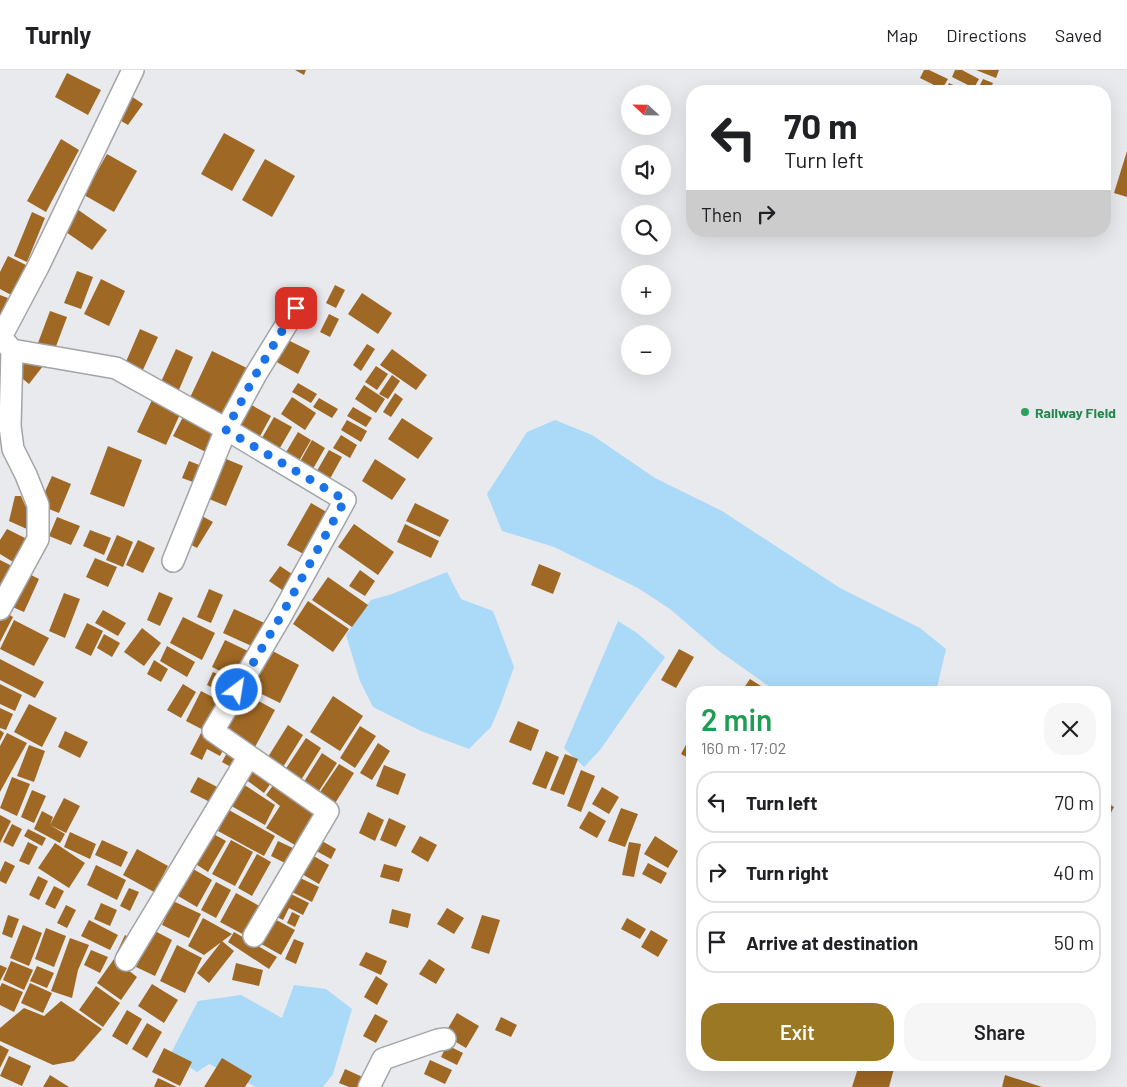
<!DOCTYPE html>
<html lang="en">
<head>
<meta charset="utf-8">
<style>
  body { margin:0; font-family:Barlow,sans-serif; background:#f6f6f6; color:#202124; height:100vh; display:flex; flex-direction:column; font-size:19px; white-space:nowrap }
  * { box-sizing:border-box; margin:0 }
  p { font-size:16px; color:#757577 }
  .icon { flex:none; width:28px; height:28px; fill:none; stroke:currentColor; stroke-width:2; stroke-linecap:round; stroke-linejoin:round }
  .map { position:relative; flex:1; overflow:hidden }
  .panel { position:absolute; left:686px; top:616px; width:425px; height:385px; display:flex; flex-direction:column; background:#fff; border-radius:20px; box-shadow:0 5px 20px #0002 }
  .panel>* { flex:none }
  .guide { position:absolute; left:686px; top:15px; width:425px; height:152px; border-radius:20px; box-shadow:0 5px 20px #0002; background:#fff; color:#202124; overflow:hidden }
  .needle { width:32px; rotate:292deg }
  .buttons { position:absolute; left:621px; top:15px; display:grid; gap:10px }
  .buttons a { display:grid; place-items:center; width:50px; height:50px; border-radius:50%; background:#fff; box-shadow:0 5px 20px #0002; font-size:25px }
  .pin { position:absolute; display:grid; place-items:center; width:42px; height:42px; color:#fff; margin:-21px; border-radius:10px; box-shadow:0 2px 8px #0006 }
  .me { position:absolute; width:55px; margin:-28px; rotate:31deg; stroke-linejoin:round; filter:drop-shadow(0 0 4px #0008) }
  .turn { display:flex; align-items:center; gap:18px; height:105px; padding:0 15px; font-size:22px }
  .turn .icon { width:65px; height:65px; stroke-width:2.5 }
  .turn b { display:block; font-size:35px; line-height:42px }
  .then { display:flex; align-items:center; height:48px; padding:0 15px; background:#0003; gap:10px; font-size:19px }
  .round { display:grid; place-items:center; flex:none; width:52px; height:52px; border-radius:20px; background:#f6f6f6 }
  .summary { display:flex; align-items:center; justify-content:space-between; height:85px; padding:0 15px }
  h1 { font-size:30px; font-weight:600; line-height:38px; color:#1e9e55 }
  .primary-button { display:flex; gap:10px; margin-top:auto; padding:10px 15px }
  .primary-button a { flex:1; height:58px; border-radius:20px; background:#9b7823; color:#fff; font-size:20px; font-weight:600; line-height:58px; text-align:center }
  .primary-button a+a { background:#f6f6f6; color:#202124 }
  ul { padding:0; list-style:none }
  li { display:flex; align-items:center; gap:15px; height:62px; margin:0 10px 8px; padding:0 5px; border:2px solid #e0e0e0; border-radius:20px }
  li div { flex:1 }
  li b { display:block; font-size:19px }
  li em { font-style:normal }
  header { display:flex; align-items:center; gap:30px; box-sizing:border-box; height:70px; padding:0 25px; background:#fff; border-bottom:1px solid #e0e0e0 }
  header strong { font-size:24px }
  nav { display:flex; gap:28px; margin-inline-start:auto; font-size:18px }
  .map>svg:first-child { display:block }
  .water { fill:#abd9f8 }
  .building { fill:#9f6824 }
  .lines { fill:none; stroke-linecap:round; stroke-linejoin:round }
  .street-casing { stroke:#a2a4a8; stroke-width:24 }
  .street { stroke:#fff; stroke-width:21 }
  .route { stroke:#1a73e8; stroke-width:9; stroke-dasharray:0 16.2 }
  .leisure-dot { fill:#2e9e5b; stroke:#e8eaee; stroke-width:2 }
  .labels { text-anchor:middle; dominant-baseline:central; stroke-width:5; stroke-linejoin:round; paint-order:stroke }
  .leisure-label { font-size:14px; font-weight:bold; fill:#27864d; stroke:#e8eaee; text-anchor:start }
</style>
</head>
<body>
<header>
<strong>Turnly</strong>
<nav><a>Map</a><a>Directions</a><a>Saved</a></nav>
</header>
<div class="map">
<svg width="1127" height="1017" viewBox="0 0 1127 1017">
  <rect width="100%" height="100%" fill="#e8eaee"/>
  <path class="water" d="M555,350L592,365L655,408L722,441L840,518L920,558L946,579L936,622H777L719,581L670,539L638,518L554,477L502,461L487,424L527,362Z
    M447,502L461,529L493,541L514,597L500,636L491,657L469,679L421,661L373,637L360,611L346,565L371,530L392,524Z
    M618,551L637,563L665,587L600,680L584,697L564,678Z
    M294,915L326,919L352,939L333,1004L323,1017H256L209,994L197,1002L170,985L198,931L241,925L282,948Z"/>
  <path class="building" d="M295,0H306L304,5Z
    M924,0H929L948,9L942,19L920,8Z
    M955,0H962L979,9L974,18L952,7Z
    M976,0H999L996,8Z
    M67,3L101,20L88,45L55,27Z
    M983,9L993,13L989,21H977Z
    M949,13L966,21H945Z
    M131,26L143,34L128,55L116,48Z
    M224,63L255,80L232,121L201,104Z
    M61,69L79,80L46,142L27,131Z
    M1127,81V127L1114,123Z
    M107,84L137,101L114,142L84,125Z
    M265,89L295,106L272,147L242,130Z
    M77,139L107,160L92,180L63,160Z
    M32,142L45,148L27,192L14,186Z
    M8,186L28,196L13,226L0,219V202Z
    M77,201L93,207L81,239L64,233Z
    M101,209L125,221L109,256L84,244Z
    M335,215L345,220L336,238L326,233Z
    M362,223L392,243L378,264L348,244Z
    M0,225L8,228L0,245Z
    M50,241L67,247L55,279L38,273Z
    M329,244L339,249L330,267L320,262Z
    M140,259L158,267L142,302L125,294Z
    M284,268L310,281L298,304L273,290Z
    M367,274L375,279L361,301L353,295Z
    M176,279L193,287L178,322L160,314Z
    M392,279L427,305L416,320L380,295Z
    M212,281L251,300L226,352L187,334Z
    M26,288L43,296L29,314L18,305Z
    M376,296L388,304L377,320L365,312Z
    M392,305L400,311L388,329L379,324Z
    M298,313L317,324L311,333L292,322Z
    M364,315L385,329L376,343L355,329Z
    M395,323L403,329L391,347L383,342Z
    M292,327L316,343L305,360L281,344Z
    M319,328L338,339L332,348L313,337Z
    M152,330L181,342L166,375L137,362Z
    M246,332L271,346L259,368L234,355Z
    M353,337L372,348L366,357L347,346Z
    M183,347L218,364L208,383L173,366Z
    M274,347L292,357L277,383L259,373Z
    M402,348L433,368L418,389L388,369Z
    M347,350L367,361L361,372L341,360Z
    M298,362L311,370L296,396L282,389Z
    M341,365L357,375L350,388L333,378Z
    M312,370L325,378L310,404L297,397Z
    M108,376L142,390L124,437L90,424Z
    M329,380L342,387L327,414L314,406Z
    M219,386L243,396L226,436L202,426Z
    M375,389L406,409L392,430L362,411Z
    M189,391L207,398L201,415L182,408Z
    M52,406L71,414L59,443L39,435Z
    M15,426H21L28,442L29,460L9,451Z
    M311,433L330,444L307,486L287,475Z
    M415,433L449,450L440,467L406,451Z
    M200,445L213,452L197,478L184,471Z
    M57,447L80,456L71,475L49,466Z
    M354,454L394,482L378,505L338,477Z
    M405,454L439,471L431,488L397,472Z
    M7,459L27,469L18,495L0,484V470Z
    M90,460L111,468L104,485L83,476Z
    M117,465L133,472L123,497L106,490Z
    M138,470L155,478L143,503L126,495Z
    M95,488L117,497L108,517L86,507Z
    M0,490L14,497L3,516L0,515Z
    M539,494L561,503L553,524L531,515Z
    M280,496L295,506L285,522L269,511Z
    M360,500L375,511L365,526L349,516Z
    M23,501L39,509L24,542L8,535Z
    M328,507L368,535L352,557L312,530Z
    M209,519L223,525L211,553L197,547Z
    M159,522L173,528L160,556L147,550Z
    M64,523L80,529L65,568L49,561Z
    M308,531L349,559L333,582L293,554Z
    M234,539L269,555L258,579L223,563Z
    M103,540L126,553L118,566L95,553Z
    M5,542L13,547L0,572V551Z
    M183,547L215,563L202,590L170,573Z
    M14,550L49,568L34,596L0,579Z
    M87,553L103,561L91,586L75,578Z
    M142,558L161,573L144,596L124,582Z
    M104,564L120,573L112,587L97,578Z
    M225,570L252,583L239,610L212,597Z
    M167,576L195,592L187,607L160,591Z
    M265,577L299,595L280,633L245,616Z
    M679,579L694,587L676,618L661,610Z
    M0,589L44,612L35,628L0,610Z
    M154,590L168,599L161,612L147,604Z
    M213,602L236,613L229,626L207,615Z
    M750,609L770,622H741Z
    M0,614L22,625L15,641L0,634Z
    M183,614L196,622L181,648L167,640Z
    M201,621L224,633L209,663L186,651Z
    M244,623L275,640L255,677L224,660Z
    M333,626L363,646L340,681L310,662Z
    M29,634L57,648L42,677L14,662Z
    M0,638L13,644L6,660L0,658Z
    M518,651L539,660L531,681L509,672Z
    M288,655L303,665L283,697L268,687Z
    M360,656L376,666L355,698L340,688Z
    M0,660L4,663L0,671Z
    M65,661L88,672L80,688L58,677Z
    M7,663L27,673L0,722V676Z
    M201,663L225,676L220,686L207,679L202,690L190,684Z
    M692,664V690L681,684Z
    M306,668L321,678L301,710L285,700Z
    M378,673L390,681L372,710L360,703Z
    M29,675L45,681L34,712L17,706Z
    M229,679L243,688L236,700L222,692Z
    M546,681L559,687L546,719L532,714Z
    M322,683L337,693L317,724L302,715Z
    M565,684L578,689L564,725L550,720Z
    M252,690L275,707L264,723L241,706Z
    M339,694L354,703L334,735L318,725Z
    M384,695L406,704L398,725L376,716Z
    M581,700L595,706L581,742L567,736Z
    M12,707L30,714L17,746L0,738Z
    M198,707L223,720L216,735L190,722Z
    M277,710L322,743L300,778L266,758L280,736L266,725Z
    M240,712L275,735L265,755L228,734Z
    M602,717L619,727L609,744L592,734Z
    M32,720L46,726L34,753L21,747Z
    M64,728L80,736L66,763L50,755Z
    M1105,731L1114,737L1105,754Z
    M621,738L638,744L625,777L608,771Z
    M229,740L275,766L264,786L218,761Z
    M42,741L53,747L50,755L47,753L50,755L49,757L50,755L65,764L60,773L34,759Z
    M589,741L606,751L597,768L579,758Z
    M368,742L384,750L375,771L359,763Z
    M0,745L11,751L0,773Z
    M389,748L406,756L396,777L380,770Z
    M12,754L22,759L13,777L3,772Z
    M28,759L46,768L42,776L24,766Z
    M208,761L226,771L208,802L191,791Z
    M70,762L96,774L90,789L64,777Z
    M420,766L437,775L428,792L411,782Z
    M655,766L678,781L668,798L644,784Z
    M315,767L336,779L331,789L309,777Z
    M102,770L128,782L121,797L95,785Z
    M231,770L253,782L235,816L212,804Z
    M278,771L297,780L289,795L271,786Z
    M28,772L38,777L29,795L19,791Z
    M629,772L641,774L634,807L622,805Z
    M55,773L85,793L69,818L38,798Z
    M137,779L168,796L154,822L123,805Z
    M307,782L329,795L319,814L297,801Z
    M257,784L271,792L252,826L238,818Z
    M5,791L15,796L6,814L0,811V802Z
    M648,793L667,803L661,814L642,804Z
    M384,794L403,799L399,812L380,807Z
    M96,795L126,810L117,830L87,815Z
    M188,796L212,810L197,837L173,823Z
    M294,805L319,817L312,832L286,819Z
    M38,806L48,811L39,830L29,825Z
    M216,812L231,820L216,848L201,840Z
    M54,816L64,821L55,839L45,834Z
    M129,818L139,822L130,841L120,836Z
    M285,821L309,833L303,845L289,838L283,850L273,845Z
    M236,823L265,839L250,868L220,852Z
    M173,831L201,844L189,868L162,855Z
    M101,833L117,840L110,856L94,849Z
    M66,835L76,840L67,858L57,853Z
    M447,838L464,848L454,864L437,854Z
    M392,839L411,844L408,858L389,853Z
    M292,842L300,846L295,857L287,853Z
    M8,845L19,849L12,868L2,864Z
    M482,845L500,850L489,884L471,878Z
    M269,846L295,860L281,885L256,871Z
    M203,848L232,864L204,885L188,876Z
    M627,848L646,859L640,869L621,859Z
    M89,850L118,865L110,880L81,866Z
    M23,855L42,863L29,896L10,888Z
    M46,858L66,866L54,897L35,889Z
    M153,860L172,870L155,906L136,897Z
    M651,860L668,870L658,887L641,877Z
    M234,862L277,887L269,899L228,872Z
    M125,865L134,870L126,889L116,884Z
    M70,868L89,875L78,900L72,928L51,921Z
    M294,869L304,873L296,894L285,889Z
    M222,871L234,881L209,913L197,903Z
    M177,875L202,888L185,923L160,911Z
    M91,880L108,887L100,903L84,895Z
    M366,882L387,891L381,905L359,895Z
    M114,889L137,907L121,930L97,913Z
    M429,889L445,899L436,914L419,904Z
    M11,891L33,900L24,920L3,910Z
    M236,893L263,900L259,916L232,910Z
    M0,895L7,898L0,911Z
    M37,896L54,903L47,918L30,911Z
    M376,906L388,914L377,935L364,927Z
    M2,913L23,922L14,942L0,935V917Z
    M30,913L52,923L43,943L21,933Z
    M152,914L178,930L164,953L138,936Z
    M96,916L120,933L103,957L79,940Z
    M61,931L102,959L74,991L53,995L0,971V958L24,938L44,946Z
    M127,940L142,949L127,975L112,966Z
    M457,943L479,956L466,978L444,965Z
    M375,944L388,951L376,973L363,966Z
    M501,947L517,955L511,967L495,960Z
    M147,953L162,962L147,988L132,979Z
    M0,975L9,980L0,998Z
    M447,975L463,983L457,995L441,987Z
    M164,978L192,992L180,1016L152,1002Z
    M9,986L31,996L22,1016L0,1006Z
    M222,988L252,1006L245,1017H204Z
    M430,990L452,1000L445,1014L424,1004Z
    M859,995H895L889,1017H852Z
    M345,999L367,1009L364,1017H349L339,1013Z
    M50,1005L69,1017H43Z
    M1005,1005L1042,1017H1002Z
    M158,1008L177,1017H154Z"/>
  <g class="lines">
    <g class="street-casing">
      <path id="street" d="M2,265L38,197L133,0
        M12,280L116,298L226,359L345,430L281,546L213,661L249,686L126,890
        M173,491L226,359L256,304L296,239
        M0,539L38,469V435L26,405L13,379L10,356L12,280L4,271
        M249,686L328,741L254,866
        M369,1017L383,989L438,970L445,969"/>
    </g>
    <use href="#street" class="street"/>
  </g>
  <g class="lines">
    <path class="route" d="M237,620L281,546L345,430L226,360L256,304L296,238"/>
  </g>
  <circle class="leisure-dot" cx="1025" cy="342" r="5"/>
  <g class="labels">
    <g class="leisure-label">
      <text x="1035" y="342">Railway Field</text>
    </g>
  </g>
</svg>
<div class="buttons">
<a><svg class="needle" viewBox="-14 -14 28 28"><path d="M0-13l5 13h-10z" fill="#e53935"/><path d="M0 13l5-13h-10z" fill="#757577"/></svg></a>
<a><svg class="icon" aria-label="sound" viewBox="0 0 24 24"><path d="M4 9h4l5-4v14l-5-4H4zM17 9q2 3 0 6"/></svg></a>
<a><svg class="icon" aria-label="search" viewBox="0 0 24 24"><circle cx="10" cy="10" r="6"/><path d="M15 15l6 6"/></svg></a>
<a>+</a>
<a>−</a>
</div>
<div class="pin" style="left:296px;top:238px;background:#d93025"><svg class="icon" aria-label="arrive" viewBox="0 0 24 24"><path d="M6 21V4h12l-3 4 3 4H6"/></svg></div>
<svg class="me" style="left:237px;top:620px" viewBox="-20 -20 40 40"><circle r="17" fill="#1a73e8" stroke="#fff" stroke-width="3"/><path d="M0-11L8 9 0 5-8 9z" fill="#fff"/></svg>
<div class="guide">
<div class="turn"><svg class="icon" aria-label="left" viewBox="0 0 24 24"><path d="M17 20v-9H6M10 6l-5 5 5 5"/></svg><div><b>70 m</b>Turn left</div></div>
<div class="then">Then<svg class="icon" aria-label="right" viewBox="0 0 24 24"><path d="M7 20v-9h11M14 6l5 5-5 5"/></svg></div>
</div>
<section class="panel">
<div class="summary"><div><h1>2 min</h1><p>160 m · 17:02</p></div><a class="round"><svg class="icon" aria-label="close" viewBox="0 0 24 24"><path d="M6 6l12 12M18 6L6 18"/></svg></a></div>
<ul>
<li><svg class="icon" aria-label="left" viewBox="0 0 24 24"><path d="M17 20v-9H6M10 6l-5 5 5 5"/></svg><div><b>Turn left</b></div><em>70 m</em></li>
<li><svg class="icon" aria-label="right" viewBox="0 0 24 24"><path d="M7 20v-9h11M14 6l5 5-5 5"/></svg><div><b>Turn right</b></div><em>40 m</em></li>
<li><svg class="icon" aria-label="arrive" viewBox="0 0 24 24"><path d="M6 21V4h12l-3 4 3 4H6"/></svg><div><b>Arrive at destination</b></div><em>50 m</em></li>
</ul>
<div class="primary-button"><a>Exit</a><a>Share</a></div>
</section>
</div>
</body>
</html>
